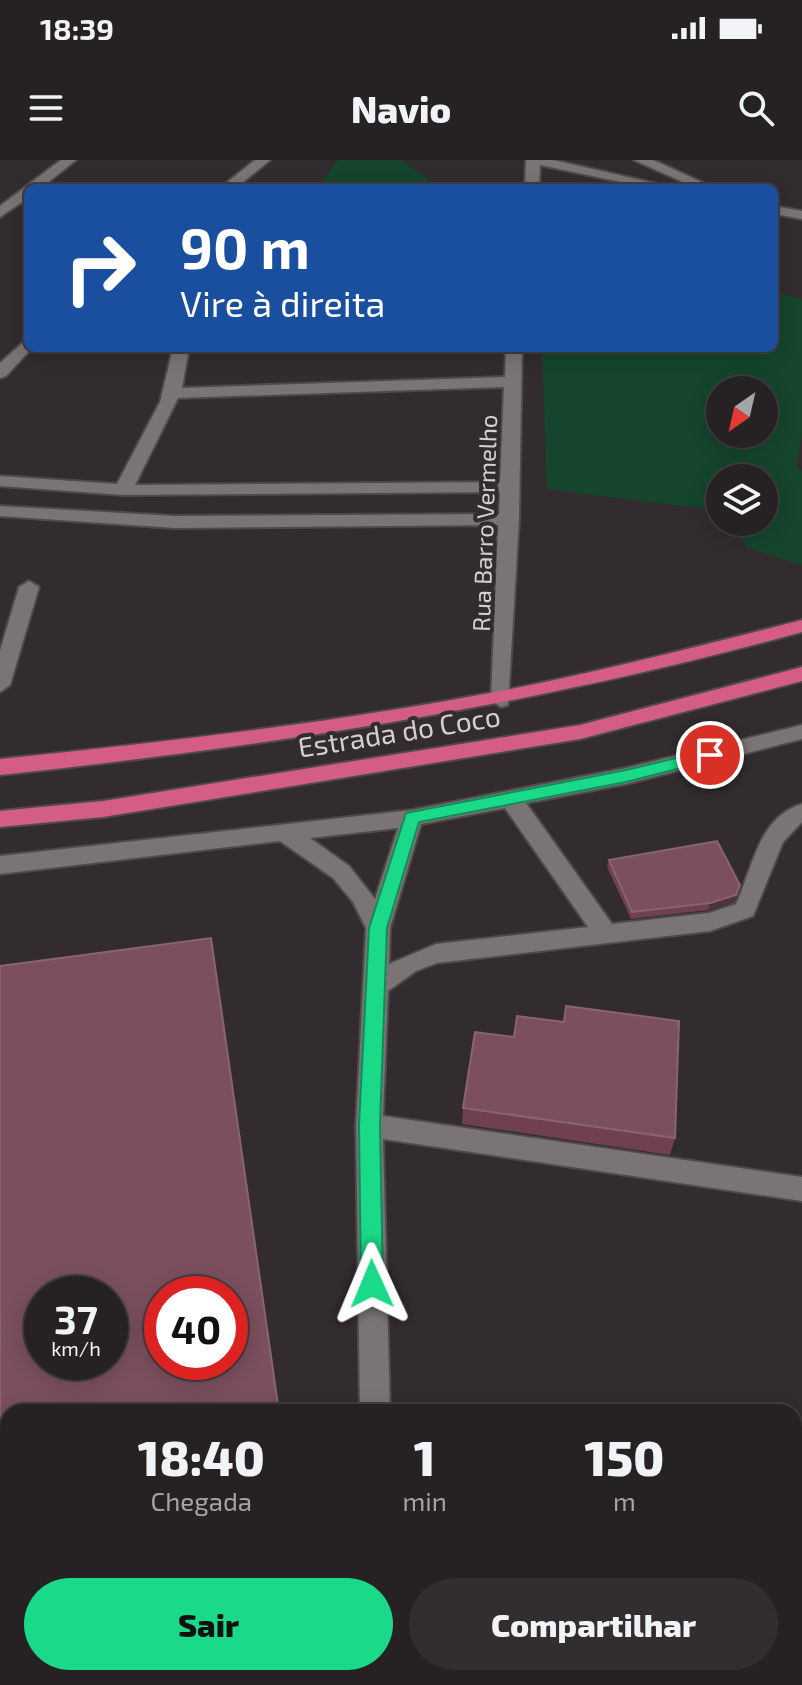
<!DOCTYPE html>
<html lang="pt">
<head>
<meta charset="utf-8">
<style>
  body { margin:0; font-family:"Exo 2",sans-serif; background:#322e2f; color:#f1f3f6; height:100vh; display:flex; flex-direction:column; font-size:30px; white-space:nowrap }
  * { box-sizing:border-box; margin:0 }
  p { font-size:26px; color:#a4a3a5 }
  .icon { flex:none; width:44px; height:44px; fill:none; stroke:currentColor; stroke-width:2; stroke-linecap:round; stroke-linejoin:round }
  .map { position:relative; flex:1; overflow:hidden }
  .drawer { position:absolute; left:0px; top:1244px; width:802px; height:282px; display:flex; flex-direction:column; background:#262122; border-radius:24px 24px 0 0; box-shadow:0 4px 20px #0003,0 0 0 2px #423e40 }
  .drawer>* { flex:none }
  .top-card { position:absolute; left:24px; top:24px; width:754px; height:168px; border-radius:12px; box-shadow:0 4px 20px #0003,0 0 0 2px #423e40; background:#1a4fa0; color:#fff; overflow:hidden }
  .needle { width:52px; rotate:214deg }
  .buttons { position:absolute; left:706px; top:216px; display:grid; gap:16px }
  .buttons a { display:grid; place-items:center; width:72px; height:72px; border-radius:50%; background:#262122; box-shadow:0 4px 20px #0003,0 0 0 2px #423e40; font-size:40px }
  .speed { position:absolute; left:24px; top:1116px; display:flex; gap:16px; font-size:40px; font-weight:700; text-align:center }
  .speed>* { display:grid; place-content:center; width:104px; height:104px; border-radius:50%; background:#262122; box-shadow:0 4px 20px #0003,0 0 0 2px #423e40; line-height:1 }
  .speed small { font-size:20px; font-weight:400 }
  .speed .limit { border:12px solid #d22; background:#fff; color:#111 }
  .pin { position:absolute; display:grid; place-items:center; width:68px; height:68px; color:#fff; margin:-34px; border:4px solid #fff; border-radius:50%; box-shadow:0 2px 8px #0007 }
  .me { position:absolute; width:88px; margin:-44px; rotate:359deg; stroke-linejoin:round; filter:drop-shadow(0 0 6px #0008) }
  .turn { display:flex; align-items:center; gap:28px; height:168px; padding:0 24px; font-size:36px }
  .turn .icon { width:104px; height:104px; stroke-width:2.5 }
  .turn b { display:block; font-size:56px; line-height:68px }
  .eta { display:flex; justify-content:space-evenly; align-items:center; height:136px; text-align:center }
  .eta b { font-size:48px; font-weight:800; line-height:56px }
  .cta { display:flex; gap:16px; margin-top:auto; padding:16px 24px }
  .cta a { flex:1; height:92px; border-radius:48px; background:#1ad988; color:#111; font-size:32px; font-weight:800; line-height:92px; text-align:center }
  .cta a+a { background:#322e2f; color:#f1f3f6 }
  .status { display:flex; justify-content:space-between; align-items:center; height:56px; padding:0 40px; background:#262122; direction:ltr }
  .status svg { height:22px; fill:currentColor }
  header { display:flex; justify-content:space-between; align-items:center; height:104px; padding:0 24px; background:#262122; font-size:36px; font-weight:800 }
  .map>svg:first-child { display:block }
  .green { fill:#15452c; fill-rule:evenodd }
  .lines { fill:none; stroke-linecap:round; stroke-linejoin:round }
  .minor-casing { stroke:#4e494a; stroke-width:4 }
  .highway-casing { stroke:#4e494a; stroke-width:4 }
  .minor { fill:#7b7475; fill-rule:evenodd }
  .highway { fill:#d45d86; fill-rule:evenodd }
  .wall { fill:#704050 }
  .shaded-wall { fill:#53313c }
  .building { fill:#7b4f5e; stroke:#896470; stroke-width:2; fill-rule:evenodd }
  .route { fill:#1ad988; stroke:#118d58; stroke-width:2 }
  .labels { text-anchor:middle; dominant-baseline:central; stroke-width:8; stroke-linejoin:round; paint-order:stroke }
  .far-street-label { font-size:24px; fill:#d4d0d1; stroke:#322c2e }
  .street-label { font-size:28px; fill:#d4d0d1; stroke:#322c2e }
</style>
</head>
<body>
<div class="status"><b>18:39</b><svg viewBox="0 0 49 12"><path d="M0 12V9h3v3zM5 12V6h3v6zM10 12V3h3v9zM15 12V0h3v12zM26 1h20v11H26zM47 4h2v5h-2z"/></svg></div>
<header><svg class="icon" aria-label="menu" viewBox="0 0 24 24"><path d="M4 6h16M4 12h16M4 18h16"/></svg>Navio<svg class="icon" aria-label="search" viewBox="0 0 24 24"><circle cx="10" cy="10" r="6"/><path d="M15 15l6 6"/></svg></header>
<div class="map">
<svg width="802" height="1525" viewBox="0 0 802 1525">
  <rect width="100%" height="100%" fill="#322c2e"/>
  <path class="green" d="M338,0H401L429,20L423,28H317Z
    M774,133L802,139V273L797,306L802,311V405L748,388L728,362H764V318H720V351L547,329L542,188H774ZM720,230H764V274H720Z"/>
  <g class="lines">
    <g class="minor-casing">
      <path id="minor" d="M61,0H76L41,28H28V38L0,57V46Z
        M255,0H270L236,28H220Z
        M526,0H553L676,28H649L540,5L539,28H525Z
        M634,0H653L715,28H696Z
        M774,46L802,51V59L774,54Z
        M28,178V188H32L6,216L0,218V203Z
        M173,188H189L182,228L505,217L506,188H522L519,359L508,545L501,547L491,540L498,365L175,368L0,356V346L175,356L499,354L500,332L123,335L0,326V316L117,324L160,242ZM504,227L500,322L135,325L178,238Z
        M29,421L39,427L10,525L0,532V491L19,427Z
        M802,565V579L626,624L526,643L612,764L709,753L736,744C753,708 758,657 802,644V662L783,682L753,756L710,771L437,803L416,811L388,831L383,956L802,1017V1041L383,979L390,1252H360L356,965L366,768L353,742L333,718L280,681L0,714V696L412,650L626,608ZM505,648L588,767L436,784L389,804L390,768L421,664ZM398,668L375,739L349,706L310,678Z
        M368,1518H402V1525H368Z"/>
    </g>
    <g class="highway-casing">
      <path id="highway" d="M802,460V472C538,545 272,586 0,615V599C169,582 339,562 506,530C606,510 704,485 802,460Z
        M802,507V521L580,579L103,657L0,667V651L103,641L580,565Z"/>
    </g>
    <use href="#minor" class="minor"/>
    <use href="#highway" class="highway"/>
  </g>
  <path class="wall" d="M609,700L738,732L734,742L708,750L631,759L607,707Z
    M0,806L8,1252V1477L0,1479Z
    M463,948L675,978L670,995L462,964Z"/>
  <path class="shaded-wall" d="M740,725L734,742L708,750L710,743Z"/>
  <path class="building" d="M717,681L740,725L736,735L710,743L632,752L609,700Z
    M211,778L279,1252H8V1463L0,1464V806ZM42,1134H110V1202H42ZM162,1134H230V1202H162Z
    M566,846L679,861L675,978L463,948L475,872L514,877L517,856L564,862Z
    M74,1518H290V1525H74Z"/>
  <path class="route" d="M710,590L718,595L716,599L626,622L419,662L387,768L380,965L383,1124L380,1132L372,1135L365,1132L361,1124L359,965L369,768L406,653L626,610Z"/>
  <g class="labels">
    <g class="far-street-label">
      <text transform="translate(484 363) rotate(-88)">Rua Barro Vermelho</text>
    </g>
    <g class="street-label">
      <text transform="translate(399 571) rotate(-9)">Estrada do Coco</text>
    </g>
  </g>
</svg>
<div class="buttons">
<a><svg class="needle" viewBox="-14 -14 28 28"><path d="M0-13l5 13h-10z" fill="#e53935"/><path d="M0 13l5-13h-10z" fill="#a4a3a5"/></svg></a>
<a><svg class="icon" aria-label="layers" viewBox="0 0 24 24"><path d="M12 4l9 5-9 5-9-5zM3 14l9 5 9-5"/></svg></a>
</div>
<div class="speed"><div>37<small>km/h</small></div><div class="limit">40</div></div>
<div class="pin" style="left:710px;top:595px;background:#d93025"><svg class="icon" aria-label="arrive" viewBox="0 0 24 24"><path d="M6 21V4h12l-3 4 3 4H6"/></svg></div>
<svg class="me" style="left:372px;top:1124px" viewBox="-20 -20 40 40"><path d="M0-17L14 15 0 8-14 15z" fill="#1ad988" stroke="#fff" stroke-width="4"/></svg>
<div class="top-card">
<div class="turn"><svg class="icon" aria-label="right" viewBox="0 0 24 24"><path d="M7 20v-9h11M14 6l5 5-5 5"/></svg><div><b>90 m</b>Vire à direita</div></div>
</div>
<section class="drawer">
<div class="eta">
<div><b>18:40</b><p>Chegada</p></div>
<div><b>1</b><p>min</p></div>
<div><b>150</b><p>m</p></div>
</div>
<div class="cta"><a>Sair</a><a>Compartilhar</a></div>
</section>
</div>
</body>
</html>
